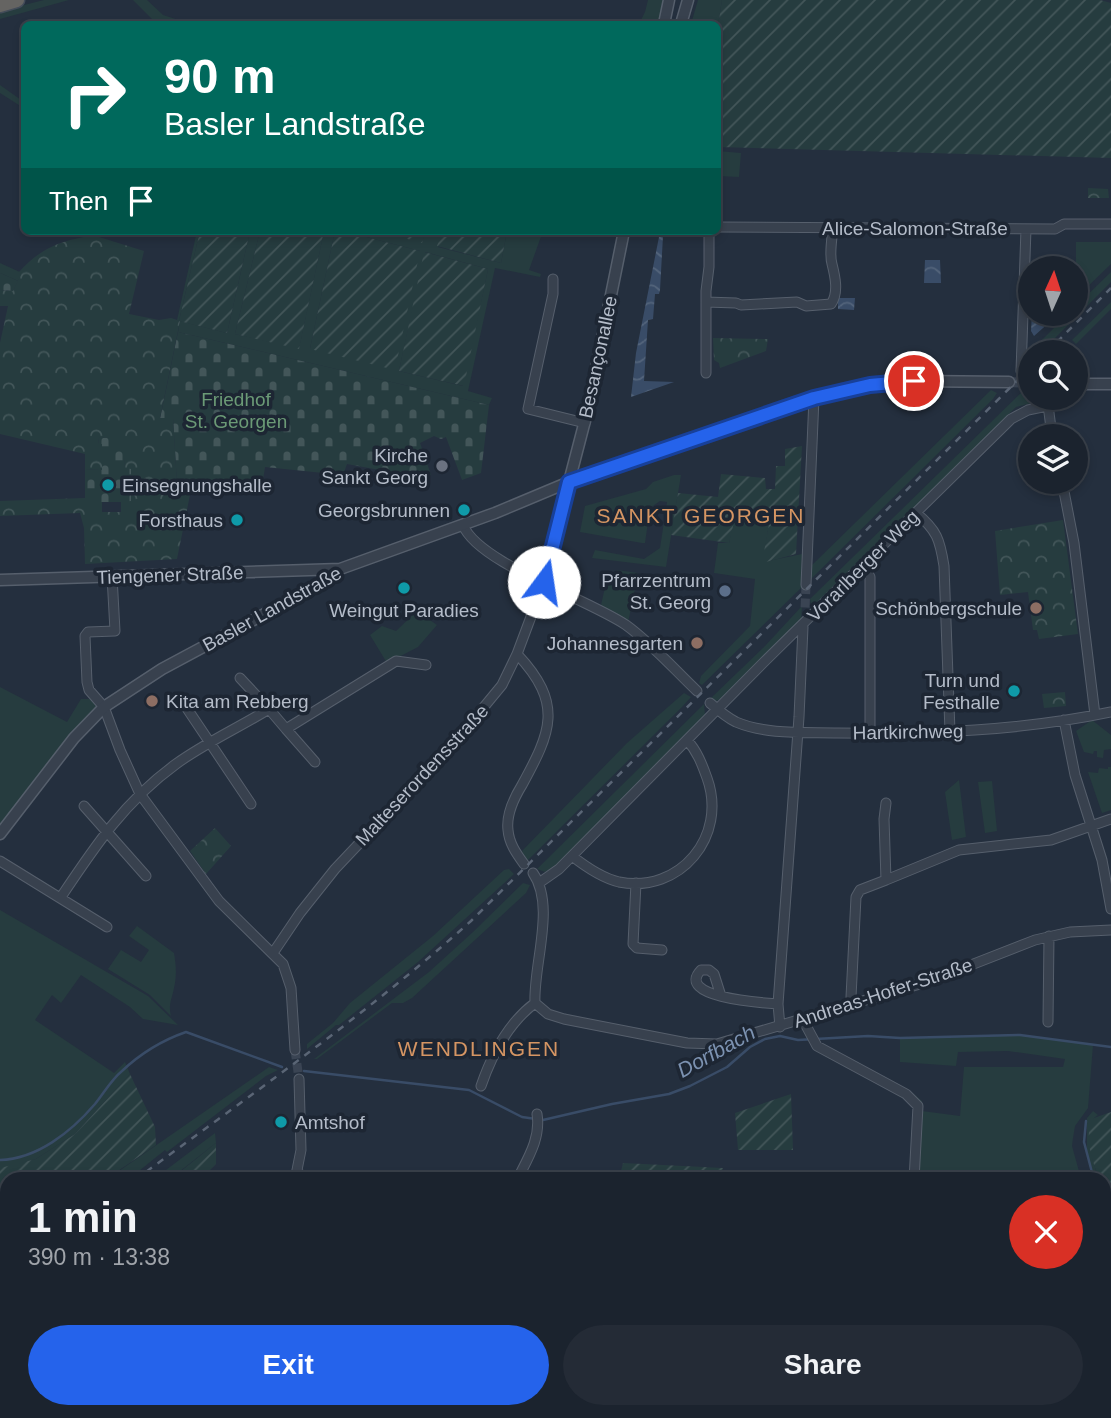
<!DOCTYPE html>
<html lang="en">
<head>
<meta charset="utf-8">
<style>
  body { margin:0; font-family:Helvetica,sans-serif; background:#242b36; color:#f1f3f6; height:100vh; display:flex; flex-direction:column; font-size:26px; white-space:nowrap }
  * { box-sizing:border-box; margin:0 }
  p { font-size:23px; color:#a0a4aa }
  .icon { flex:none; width:38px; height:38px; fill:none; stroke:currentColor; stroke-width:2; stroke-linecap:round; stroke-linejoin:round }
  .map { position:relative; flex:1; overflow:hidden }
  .panel { position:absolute; left:0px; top:1172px; width:1111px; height:247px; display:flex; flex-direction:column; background:#1b232e; border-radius:21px 21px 0 0; box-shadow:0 4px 10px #0003,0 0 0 2px #39404a }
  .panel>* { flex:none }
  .hud { position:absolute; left:21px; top:21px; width:700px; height:214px; border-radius:10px; box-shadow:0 4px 10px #0003,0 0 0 2px #39404a; background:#00695c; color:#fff; overflow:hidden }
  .needle { width:46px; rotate:3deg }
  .tools { position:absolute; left:1018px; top:256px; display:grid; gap:14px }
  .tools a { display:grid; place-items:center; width:70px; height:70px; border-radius:50%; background:#1b232e; box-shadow:0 4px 10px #0003,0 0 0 2px #39404a; font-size:35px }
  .pin { position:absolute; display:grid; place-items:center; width:60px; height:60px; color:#fff; margin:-30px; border:4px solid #fff; border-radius:50%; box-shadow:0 2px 7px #0007 }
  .me { position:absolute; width:77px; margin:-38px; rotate:14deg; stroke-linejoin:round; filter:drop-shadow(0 0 5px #0008) }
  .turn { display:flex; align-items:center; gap:24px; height:147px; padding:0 28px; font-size:32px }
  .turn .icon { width:91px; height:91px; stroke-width:2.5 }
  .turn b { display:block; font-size:49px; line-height:60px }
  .then { display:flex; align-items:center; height:66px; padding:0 28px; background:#0003; gap:14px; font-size:26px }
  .round { display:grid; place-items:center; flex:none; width:74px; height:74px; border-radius:37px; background:#242b36 }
  .head { display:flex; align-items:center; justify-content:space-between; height:119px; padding:0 28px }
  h1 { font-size:42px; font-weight:700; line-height:52px }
  .action { display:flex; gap:14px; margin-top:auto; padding:14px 28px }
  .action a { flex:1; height:80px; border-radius:42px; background:#2563eb; color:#fff; font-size:28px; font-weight:700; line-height:80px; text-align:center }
  .action a+a { background:#242b36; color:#f1f3f6 }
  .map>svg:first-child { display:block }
  .grass { fill:#263c3f; fill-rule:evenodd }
  .forest { fill:url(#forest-firs) }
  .cemetery { fill:url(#cemetery-stones) }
  .park { fill:url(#park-crowns) }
  .garden { fill:url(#garden-furrows) }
  .water { fill:url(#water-waves) }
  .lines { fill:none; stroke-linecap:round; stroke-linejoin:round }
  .stream { stroke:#394c67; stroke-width:2.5 }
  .minor-tunnel { stroke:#3a4453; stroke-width:9; stroke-dasharray:9 4.5; stroke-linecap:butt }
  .tertiary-tunnel { stroke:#3a4453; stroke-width:10; stroke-dasharray:10 5; stroke-linecap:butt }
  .minor-casing { stroke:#565f6c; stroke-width:11 }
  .tertiary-casing { stroke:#565f6c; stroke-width:13 }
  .trunk-casing { stroke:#434c59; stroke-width:17 }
  .minor { stroke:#38414e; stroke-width:9 }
  .tertiary { stroke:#38414e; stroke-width:10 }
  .trunk { stroke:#656462; stroke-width:14 }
  .rail { stroke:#5a6575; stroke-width:2.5; stroke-dasharray:7 7; stroke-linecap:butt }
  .route-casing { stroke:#184099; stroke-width:18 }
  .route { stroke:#2563eb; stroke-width:12 }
  .worship-dot { fill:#6b7280; stroke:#1d2633; stroke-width:2.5 }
  .culture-dot { fill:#0f9aa8; stroke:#1d2633; stroke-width:2.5 }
  .service-dot { fill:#5c6f8a; stroke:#1d2633; stroke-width:2.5 }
  .education-dot { fill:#8d6e63; stroke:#1d2633; stroke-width:2.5 }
  .labels { text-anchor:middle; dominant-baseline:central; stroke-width:7; stroke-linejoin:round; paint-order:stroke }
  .street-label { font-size:19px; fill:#b4bcc9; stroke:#1d2633 }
  .park-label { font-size:19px; fill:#6b9a76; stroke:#1d2633 }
  .poi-label { font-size:19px; fill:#b4bcc9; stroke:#1d2633; text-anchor:end }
  .neighbourhood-label { font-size:21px; letter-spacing:2px; fill:#d59563; stroke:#1d2633 }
  .water-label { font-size:21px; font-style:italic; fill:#7c92b1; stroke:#1d2633 }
</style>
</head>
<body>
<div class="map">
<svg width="1111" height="1418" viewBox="0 0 1111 1418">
  <defs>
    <pattern id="forest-firs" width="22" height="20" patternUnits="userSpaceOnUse" patternTransform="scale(1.75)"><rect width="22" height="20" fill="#263c3f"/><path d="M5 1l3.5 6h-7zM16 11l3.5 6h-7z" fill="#435659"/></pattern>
    <pattern id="cemetery-stones" width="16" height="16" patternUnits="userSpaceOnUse" patternTransform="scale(1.75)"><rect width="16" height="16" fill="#263c3f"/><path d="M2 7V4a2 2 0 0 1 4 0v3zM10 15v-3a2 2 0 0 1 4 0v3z" fill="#435659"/></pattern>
    <pattern id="park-crowns" width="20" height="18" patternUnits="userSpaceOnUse" patternTransform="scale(1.75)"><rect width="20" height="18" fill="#263c3f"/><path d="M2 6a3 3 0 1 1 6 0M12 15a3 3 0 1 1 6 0" fill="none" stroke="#435659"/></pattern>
    <pattern id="garden-furrows" width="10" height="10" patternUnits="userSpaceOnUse" patternTransform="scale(1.75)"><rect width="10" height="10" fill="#263c3f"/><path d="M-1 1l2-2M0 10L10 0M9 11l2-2" fill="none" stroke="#435659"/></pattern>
    <pattern id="water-waves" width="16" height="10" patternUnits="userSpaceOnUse" patternTransform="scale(1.75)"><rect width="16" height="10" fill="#394c67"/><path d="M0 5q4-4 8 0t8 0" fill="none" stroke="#53647b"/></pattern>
  </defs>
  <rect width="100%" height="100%" fill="#242f3e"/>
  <path class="grass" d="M44,0H69L0,19V11Z
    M133,0H147L163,15L191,24H157Z
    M648,0H663L659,24H639L645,12Z
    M698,0H722L718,26L691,24Z
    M0,85L24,102V115L19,112L22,107L0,93Z
    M718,151L741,153L739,177L718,176Z
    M197,231H200L179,321L177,320Z
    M250,231H260L235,334L299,348L324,231H335L310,349L420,251L343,231H379L422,242L426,231H442L438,247L501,263L507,231H543L529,270L541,274L540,277L495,268L468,391L492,398L489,405L178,332L180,321L227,333ZM425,252L488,269L463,386L399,371Z
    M1076,242H1111V264L1081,293L1076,289Z
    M0,263L22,273L18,281L0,273Z
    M1111,272V282L1043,350L1031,352V357L1028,354L1069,313H1076V306Z
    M1111,302V309L1076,344L1072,340Z
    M991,390L997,393L993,399L810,580V567Z
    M1024,390H1031V397H1035L1036,402L1016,407L818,603L811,604L810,599Z
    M674,475H681L666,567L592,558L595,550L644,559L660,548L667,502L660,501L650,508L645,543H642L580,532L585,506L646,489L653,482Z
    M734,518L769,524L763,562L802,554L801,588L702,685L699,683L701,676L750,626L755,579L714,573L718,543H729Z
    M617,570L638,573L628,623L601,605L606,583H614Z
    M802,606L801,621L724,698L716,701L711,698L765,646Z
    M417,611L437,625L418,647L387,663L370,635L382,626L396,631Z
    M0,687L67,722L81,699H93L96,707L0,829Z
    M684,693L691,697L682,707L527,861L522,851L627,743Z
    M704,704L705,715L556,866L545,872L537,869Z
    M1092,720L1111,735V749L1104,750L1103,758L1097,757V751H1094L1093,754L1084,752L1076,731Z
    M1108,767H1111V810L1102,813L1088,772L1098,773L1099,768L1108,769Z
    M959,780L966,837L952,840L945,792Z
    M992,781L997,831L985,833L978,782Z
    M509,869L514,874L418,962L339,1025H336L307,1049V1044L333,1023L350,1003L433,936L504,870Z
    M523,883L530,885L526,893L412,998L403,1003H392L317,1059H314L429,972L473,932Z
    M0,910L148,996L178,1025L143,1019L130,1007L81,975L61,1003L52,995L35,1020L114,1073L125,1062L130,1074L75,1134L36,1159L5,1168H0Z
    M137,926L174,953C176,965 177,975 174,988C172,999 168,1004 171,1016L150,995L108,969L121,950L141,962L149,950L129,936Z
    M985,1035H1020L1093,1045L1088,1108L1075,1126L1073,1138L1072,1146L1080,1175C1030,1187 969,1180 918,1173L917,1112L908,1094L910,1091L922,1101V1111L960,1116L964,1067H1063L1065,1059L1008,1051L958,1052L956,1066L900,1062V1038Z
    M269,1067L278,1070L266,1076L167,1152L165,1150L129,1179L106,1180Z
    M1093,1111L1098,1115L1094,1118C1087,1141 1091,1157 1099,1179H1096L1087,1155V1118Z
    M215,1133L216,1143L170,1179H154Z
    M236,1412H339L295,1418H194Z
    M490,1412H527L507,1418H476Z"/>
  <path class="forest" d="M1111,1302V1345L1104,1354V1303Z
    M435,1412H490L476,1418H368Z
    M865,1412H1069L1061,1418H866Z"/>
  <path class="cemetery" d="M0,273L18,281L13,291L0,290Z
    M178,332L489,405L481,473L462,480L446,437L441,439L434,436L420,443L431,475L418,477L347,464L343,475L265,467L261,492L177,484L173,418L160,419Z
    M123,436L125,468H131V502H85V469L102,470V445L99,444L98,438Z"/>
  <path class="park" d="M1088,188L1108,189L1109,198H1088Z
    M84,237H99L144,251L129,314L159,320L171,318L180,321L160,418H173L177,484L192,485L177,559L85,564L84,528L80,513L0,516V501L85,498L86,502H102V512H121V502L131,501V469L125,468L122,437L98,438L99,444H102V470H100L85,469V454L0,434V343L8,306H0V290L13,291L21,274L19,272C38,251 56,242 84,237Z
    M713,338L768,339L766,351L720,368L719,363L714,360Z
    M1063,520L1078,634L1039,639L1037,630H1033L1028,592L1000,595L995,531Z
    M1065,692L1066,706L1044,708L1042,694Z
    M215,828L231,846L206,874L190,851Z
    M1111,1345V1389L1104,1386V1354Z
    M339,1412H435L368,1418H295Z"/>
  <path class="garden" d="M722,0H1100L1111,3V158L718,147V26Z
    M200,231H250L227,333L179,321Z
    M260,231H324L299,349L235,334Z
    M335,231H343L420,251L395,370L310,349Z
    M379,231H426L422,243Z
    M442,231H507L501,263L437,246Z
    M424,252L488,269L464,386L399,371Z
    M802,446L796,554L762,563L769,524L735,518L729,543L671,535L678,493L718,497L721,474L765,478L766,489H775L776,466H785V449Z
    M130,1074L155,1127L156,1145L106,1179L7,1180V1248L0,1253V1168L36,1159L75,1134Z
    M791,1094L793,1150H738L735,1113Z
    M1111,1112V1204L1104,1190V1180L1099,1179C1093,1161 1082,1136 1094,1118Z
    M216,1143V1164L201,1179H177L175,1176Z
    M623,1163L723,1168L720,1179H619Z
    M752,1170L818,1174L817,1179H749Z
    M1104,1201L1111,1219V1267L1104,1268Z
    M7,1304V1370L6,1371L0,1342V1309Z
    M721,1412H772L774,1414L771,1418H731Z
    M786,1412H865L866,1418H794Z"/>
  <path class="water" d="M663,236L660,290L659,294H655L653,319L648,320L644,381L674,382L631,397L636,353L659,237Z
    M925,260H940L941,283H924Z
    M838,298H855L854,310L838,309Z
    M1032,313H1060L1034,336L1031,331Z"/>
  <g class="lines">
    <path class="stream" d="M304,1071L469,1090L522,1117L543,1120L612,1104L669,1094L690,1086L727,1067L750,1047L765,1039L780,1036L798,1040L868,1036L900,1038L1020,1035L1111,1047
      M1086,1121L1084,1142L1094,1180
      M0,1160C37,1159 71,1132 95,1104C104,1093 111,1080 122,1071C140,1054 163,1040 186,1032L282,1067
      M1104,1191L1111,1207
      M497,1418V1417"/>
    <path class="minor-tunnel" d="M1020,383L1021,371
      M806,585L805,609L811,618
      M295,1050L299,1079"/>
    <path class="tertiary-tunnel" d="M1009,382L1031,383"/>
    <g class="minor-casing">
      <path id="minor" d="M718,227L1055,229L1064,224H1111
        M553,279V294L528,409L585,423
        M706,302L736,303L741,305L797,302L806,306L831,304C839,293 835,276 832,264C829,254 832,239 833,228
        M1021,371L1026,229
        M706,373V291L709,267V231
        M1047,397L1052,436
        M1062,481L1074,543L1095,715
        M916,513C937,530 940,540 944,566L950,732
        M463,525C478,563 588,599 626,625C651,643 674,669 697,691
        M863,564L870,577V733
        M112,576L115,631L88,632L85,636L87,682L89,690L104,707L120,750L140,794L219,901L283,964L291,988L295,1050
        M806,585L814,398
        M517,654C564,704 551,732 522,785C514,798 506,814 508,830C509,843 516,853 524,864
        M240,678L269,709
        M710,703C718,710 726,717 736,722C767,735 805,732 838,733C929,734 1021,731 1111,712
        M184,704L251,804
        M1064,720L1075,775L1102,860L1111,909
        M315,762L286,729L396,661L426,665
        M886,803L884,819L886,880L959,850L1051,840L1111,819
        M84,806L146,876
        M572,856C586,867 602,878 619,882C680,894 728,836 707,778C702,764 697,751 687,740
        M0,861L107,927
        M533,873C556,906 533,965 535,1003
        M539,883L559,869L764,662L1011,419L1028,410L1047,406
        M636,883L633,944L637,948L662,950
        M61,897C95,846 125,801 176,764C205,743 238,728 269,709L286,729
        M273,953L300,913L335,869L455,742L502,685L517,654L544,582L569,482
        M721,996L714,974L709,970H701C674,998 765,1003 778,1004
        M535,1003L548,1014L564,1019L687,1043L717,1044L930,981L1035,940L1070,932L1111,930
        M853,1003L851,997L856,897L860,890L886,880
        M803,1020L817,1046L906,1094L918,1106L914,1180
        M1048,1022L1049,936
        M780,1027L778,1004L799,717L803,627
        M481,1086C492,1054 508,1023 535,1003
        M298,1172L305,1180
        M295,1180L301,1150L299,1079
        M517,1180C528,1158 541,1138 537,1114
        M1104,1269H1111
        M780,1412L787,1418"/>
    </g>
    <g class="tertiary-casing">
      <path id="tertiary" d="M664,24L669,0
        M681,24L688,0
        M1076,384H1111
        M569,482L587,413L624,231
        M0,580L340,569
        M0,834L74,738L104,707L162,669L324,582L340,569L495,513L581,477L814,398L870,385L914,381L1009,382"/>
    </g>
    <g class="trunk-casing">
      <path id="trunk" d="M0,5L17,0"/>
    </g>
    <use href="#minor" class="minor"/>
    <use href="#tertiary" class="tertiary"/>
    <use href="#trunk" class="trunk"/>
    <path class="rail" d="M1047,352L1111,288
      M135,1180C249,1096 366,1015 471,921L1031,367
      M0,1279L7,1274
      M1104,1298L1111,1297
      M129,1418L167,1412
      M160,1418L205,1412
      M315,1418L346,1412
      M350,1418L386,1412"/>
  </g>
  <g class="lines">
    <g class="route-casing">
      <path id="route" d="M544,582L569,482L814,398L870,385L914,381"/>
    </g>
    <use href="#route" class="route"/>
  </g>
  <circle class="worship-dot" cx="442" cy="466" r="7"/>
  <g class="culture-dot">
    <circle cx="108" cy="485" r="7"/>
    <circle cx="464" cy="510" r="7"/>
    <circle cx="237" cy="520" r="7"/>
    <circle cx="404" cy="588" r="7"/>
    <circle cx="1014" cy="691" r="7"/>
    <circle cx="281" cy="1122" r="7"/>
  </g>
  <circle class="service-dot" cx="725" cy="591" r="7"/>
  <g class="education-dot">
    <circle cx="1036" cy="608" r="7"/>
    <circle cx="697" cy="643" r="7"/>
    <circle cx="152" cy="701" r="7"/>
  </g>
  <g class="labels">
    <g class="street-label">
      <text x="915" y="228">Alice-Salomon-Straße</text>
      <text transform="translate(598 357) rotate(-78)">Besançonallee</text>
      <text transform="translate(863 566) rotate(-45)">Vorarlberger Weg</text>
      <text transform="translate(170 575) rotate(-2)">Tiengener Straße</text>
      <text transform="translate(272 609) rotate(-29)">Basler Landstraße</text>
      <text transform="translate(908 732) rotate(-1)">Hartkirchweg</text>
      <text transform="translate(422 775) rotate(-47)">Malteserordensstraße</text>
      <text transform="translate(883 993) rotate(-18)">Andreas-Hofer-Straße</text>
    </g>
    <g class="park-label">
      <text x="236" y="399">Friedhof<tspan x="236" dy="22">St. Georgen</tspan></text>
    </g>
    <g class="poi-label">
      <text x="428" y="455">Kirche<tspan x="428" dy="22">Sankt Georg</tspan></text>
      <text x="122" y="485" text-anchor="start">Einsegnungshalle</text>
      <text x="450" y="510">Georgsbrunnen</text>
      <text x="223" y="520">Forsthaus</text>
      <text x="711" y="580">Pfarrzentrum<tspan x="711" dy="22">St. Georg</tspan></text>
      <text x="1022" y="608">Schönbergschule</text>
      <text x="404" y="610" text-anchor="middle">Weingut Paradies</text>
      <text x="683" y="643">Johannesgarten</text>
      <text x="1000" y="680">Turn und<tspan x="1000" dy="22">Festhalle</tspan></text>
      <text x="166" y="701" text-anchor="start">Kita am Rebberg</text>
      <text x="295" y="1122" text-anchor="start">Amtshof</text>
    </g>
    <g class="neighbourhood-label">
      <text x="701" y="515">SANKT GEORGEN</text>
      <text x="479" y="1048">WENDLINGEN</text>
    </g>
    <g class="water-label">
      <text transform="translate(716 1051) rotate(-29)">Dorfbach</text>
    </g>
  </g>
</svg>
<div class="tools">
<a><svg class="needle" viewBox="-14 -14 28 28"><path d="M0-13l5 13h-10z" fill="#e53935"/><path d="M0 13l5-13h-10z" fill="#a0a4aa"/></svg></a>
<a><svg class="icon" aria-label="search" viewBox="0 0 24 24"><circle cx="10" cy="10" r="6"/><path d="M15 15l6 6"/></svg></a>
<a><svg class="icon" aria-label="layers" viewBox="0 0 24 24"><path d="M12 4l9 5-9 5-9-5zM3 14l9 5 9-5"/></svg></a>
</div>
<div class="pin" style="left:914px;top:381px;background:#d93025"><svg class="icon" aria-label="arrive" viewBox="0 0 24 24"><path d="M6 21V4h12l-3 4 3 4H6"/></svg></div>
<svg class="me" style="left:544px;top:582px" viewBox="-20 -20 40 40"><circle r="19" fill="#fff"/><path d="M0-13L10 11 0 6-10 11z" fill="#2563eb"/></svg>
<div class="hud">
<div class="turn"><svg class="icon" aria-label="right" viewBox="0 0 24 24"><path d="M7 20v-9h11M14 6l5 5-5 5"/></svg><div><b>90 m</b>Basler Landstraße</div></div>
<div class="then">Then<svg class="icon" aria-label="arrive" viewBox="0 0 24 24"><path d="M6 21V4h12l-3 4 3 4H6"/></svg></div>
</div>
<section class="panel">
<div class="head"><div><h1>1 min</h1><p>390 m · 13:38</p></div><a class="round" style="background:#d93025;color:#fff"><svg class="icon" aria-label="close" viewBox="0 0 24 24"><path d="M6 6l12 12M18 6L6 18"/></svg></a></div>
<div class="action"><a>Exit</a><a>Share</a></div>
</section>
</div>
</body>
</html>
